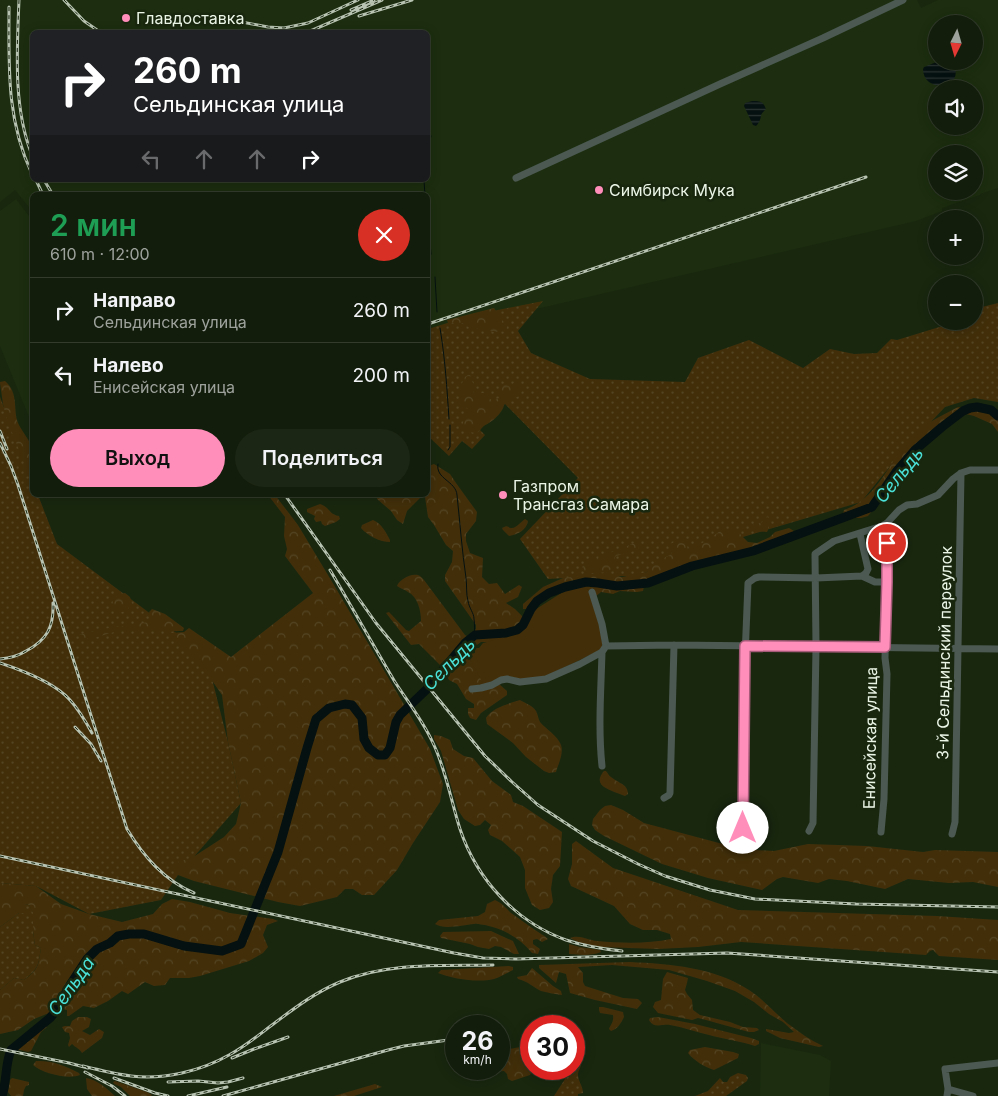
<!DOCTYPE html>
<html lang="ru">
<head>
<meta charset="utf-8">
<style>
  body { margin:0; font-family:Inter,sans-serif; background:#1c2614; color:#f1f3f6; height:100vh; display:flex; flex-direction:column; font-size:19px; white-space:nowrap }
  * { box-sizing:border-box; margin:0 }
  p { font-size:16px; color:#9da29d }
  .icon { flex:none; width:28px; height:28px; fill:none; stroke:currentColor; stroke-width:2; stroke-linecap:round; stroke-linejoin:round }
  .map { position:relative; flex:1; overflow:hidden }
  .details { position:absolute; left:30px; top:192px; width:400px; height:305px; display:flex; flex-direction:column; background:#131d0b; border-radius:8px; box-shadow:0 2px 12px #0003,0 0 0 1px #323b2c }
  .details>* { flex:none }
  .hud { position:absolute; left:30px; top:30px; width:400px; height:152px; border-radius:8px; box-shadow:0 2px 12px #0003,0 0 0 1px #323b2c; background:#202124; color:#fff; overflow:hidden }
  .needle { width:32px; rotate:185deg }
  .controls { position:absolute; left:928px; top:15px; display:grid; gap:10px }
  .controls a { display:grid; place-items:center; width:55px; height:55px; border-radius:50%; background:#131d0b; box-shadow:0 2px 12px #0003,0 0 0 1px #323b2c; font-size:25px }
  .speed { position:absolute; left:445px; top:1015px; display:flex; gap:10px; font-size:25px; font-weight:700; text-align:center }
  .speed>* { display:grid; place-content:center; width:65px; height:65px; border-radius:50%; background:#131d0b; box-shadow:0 2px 12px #0003,0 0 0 1px #323b2c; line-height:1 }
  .speed small { font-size:12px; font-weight:400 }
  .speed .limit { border:8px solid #d22; background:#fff; color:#111 }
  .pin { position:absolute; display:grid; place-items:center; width:42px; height:42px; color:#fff; margin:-21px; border:2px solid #fff; border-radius:50%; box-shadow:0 1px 5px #0007 }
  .me { position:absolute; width:55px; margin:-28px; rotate:0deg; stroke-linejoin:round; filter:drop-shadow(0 0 4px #0008) }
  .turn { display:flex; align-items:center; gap:18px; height:105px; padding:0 20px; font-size:22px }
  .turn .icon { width:65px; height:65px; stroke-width:2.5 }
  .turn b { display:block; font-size:35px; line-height:42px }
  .lanes { display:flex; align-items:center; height:48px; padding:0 20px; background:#0003; justify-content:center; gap:25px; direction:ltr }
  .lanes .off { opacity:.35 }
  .round { display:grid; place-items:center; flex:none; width:52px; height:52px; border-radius:26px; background:#1c2614 }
  .head { display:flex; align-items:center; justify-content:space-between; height:85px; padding:0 20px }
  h1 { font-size:30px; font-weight:600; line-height:38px; color:#1e9e55 }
  .action { display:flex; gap:10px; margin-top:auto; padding:10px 20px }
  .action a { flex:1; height:58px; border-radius:30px; background:#ff8eba; color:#111; font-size:20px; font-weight:600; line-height:58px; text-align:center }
  .action a+a { background:#1c2614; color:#f1f3f6 }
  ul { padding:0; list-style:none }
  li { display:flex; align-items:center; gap:15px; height:65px; padding:0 20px; border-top:1px solid #323b2c }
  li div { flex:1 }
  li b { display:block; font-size:19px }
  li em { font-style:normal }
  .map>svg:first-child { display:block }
  .built { fill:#1c2e0f; fill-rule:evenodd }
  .grass { fill:url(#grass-dots) }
  .forest { fill:url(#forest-crowns) }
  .garden { fill:#422f0a }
  .water { fill:url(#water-rules) }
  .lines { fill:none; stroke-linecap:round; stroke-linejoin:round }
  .stream { stroke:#051110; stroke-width:1 }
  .river { stroke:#051110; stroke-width:9 }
  .minor { stroke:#4b5952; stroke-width:7 }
  .rail-casing { stroke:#b8c3b2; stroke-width:3 }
  .rail { stroke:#19270f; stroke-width:1; stroke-dasharray:4; stroke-linecap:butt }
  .route-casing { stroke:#a65c79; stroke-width:12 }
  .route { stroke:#ff8eba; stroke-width:9 }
  .poi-dot { fill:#ff8eba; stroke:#19270f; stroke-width:2 }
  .labels { text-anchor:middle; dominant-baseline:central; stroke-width:5; stroke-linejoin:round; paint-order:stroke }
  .poi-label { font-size:16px; fill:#ecf6e7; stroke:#19270f; text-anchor:start }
  .street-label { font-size:16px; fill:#ecf6e7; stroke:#19270f }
  .water-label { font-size:18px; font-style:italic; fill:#4ae0d7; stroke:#19270f }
</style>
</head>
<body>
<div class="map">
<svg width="998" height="1096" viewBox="0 0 998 1096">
  <defs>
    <pattern id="grass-dots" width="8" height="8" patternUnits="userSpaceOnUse" patternTransform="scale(1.25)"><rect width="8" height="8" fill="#422f0a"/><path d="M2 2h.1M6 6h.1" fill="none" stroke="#544422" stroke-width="1.8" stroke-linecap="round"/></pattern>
    <pattern id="forest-crowns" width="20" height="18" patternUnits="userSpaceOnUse" patternTransform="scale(1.25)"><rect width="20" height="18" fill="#422f0a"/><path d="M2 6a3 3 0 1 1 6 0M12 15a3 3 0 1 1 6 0" fill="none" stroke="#544422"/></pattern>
    <pattern id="water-rules" width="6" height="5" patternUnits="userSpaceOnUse" patternTransform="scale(1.25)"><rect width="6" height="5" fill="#051110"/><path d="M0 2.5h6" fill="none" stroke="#2a3433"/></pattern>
  </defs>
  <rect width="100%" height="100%" fill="#19270f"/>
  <path class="built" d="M0,0H917L921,8L938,0H998V188L980,194V195L942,208V211L916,221L428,334V195H32V211L15,190L0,202ZM936,24H974V61H936ZM32,32H428V180H32ZM936,89H974V126H936ZM936,154H974V191H936Z
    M16,199L32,220V424L0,346V211Z
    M761,1043L820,1055L831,1061L829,1096H760Z"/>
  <path class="grass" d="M543,301L518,331L531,353L590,379L685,382L698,358L749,340L803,368L830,349L854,354L877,353L891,339L897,340L959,321H974V309L998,303V402L974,398L945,407L896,459L861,502L689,553L638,576H601L548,579L520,539L578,478L505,404L480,430L485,435L472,449L462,441L449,456L428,436V419L431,414L428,394V329L473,315Z
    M0,397L32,481V495H38L57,544L179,635L208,663L228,742L241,803L178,875L161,900L89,914L36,886L0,883Z
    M25,904L29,905L33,912V931L35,945L41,948C38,966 39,968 24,980L14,978L0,990V927L19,913Z
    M579,1060L581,1061C582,1068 578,1069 578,1075C578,1081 583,1086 583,1093L578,1094V1096H554L565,1079L567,1072L565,1069H574V1063Z
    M738,1073L746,1075L748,1078L747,1081L726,1096H695L708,1091L720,1078L723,1082H727L730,1077Z"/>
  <path class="forest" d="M494,308L507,327L506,331L493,332L488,330L470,328L462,323H448L447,320Z
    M468,375H470L471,377V380L476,387L473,392L478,393H483L490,397V399L492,400L500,398C503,400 505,401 504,405C503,413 489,425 482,426C478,437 473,432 463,430C460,421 469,417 468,409L461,404L460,401L462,383L465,377Z
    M5,381C20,394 12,412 19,425C23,433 30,440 32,449C34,459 33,471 32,481L29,475L7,420L3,404L0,383V382Z
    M514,383H520L523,388C520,398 515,399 506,400L501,394L499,388L501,384L510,386Z
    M958,407L998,415V432L992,424L974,416L966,414L957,419L926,444L880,491L872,511L868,516L861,518H855L846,520L843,514L844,510C850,508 856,505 861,501C883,485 895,452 915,434C927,422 943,415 958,407Z
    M434,464L450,474L456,483L477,512L476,521L466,534V541L470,553L483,558L482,577L489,584L497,583L505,594L519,585L522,587L518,597L506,603L515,609L523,617L536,618L526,635L489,642H481L470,650L469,658L483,678L499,684L507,691V695L481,713L476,720L470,718L468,714V708H474V704L466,699L457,684L449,680L440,665L419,644L411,645L386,613L389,612L406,630L409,631L421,621C421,611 418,597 408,592C404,589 401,589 397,586C399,580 410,573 418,575C421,576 422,578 424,580L465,635L467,636L476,629V625L445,581V575L452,562L453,551L446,545L434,525L428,517L425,497H421L407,511L403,524L397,520L391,511L377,499L378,495H428V466Z
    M268,495H275L298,525L334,585L430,749L443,784L440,802L413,843L397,870L374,895H362L353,889H345L337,897L300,906L278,902L194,881L178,875L174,870L179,861L190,859L224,837L236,824L241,803L228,742L222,695L206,672L181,646L170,637L169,634L171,633L184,632L189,628L231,657L313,593L285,556L287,549L284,536L285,517Z
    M320,504C330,507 328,514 339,516L340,519L336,522L325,526L322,524L321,521L316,522L314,519L315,516L307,512V509Z
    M767,517L769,518C769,520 768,528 768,530L767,532L754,531L752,529V527L754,524L761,523Z
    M525,519L528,521C526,531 518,534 509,536L503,530L502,528C509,524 507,528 512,528C516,528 522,521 525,519Z
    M373,520C381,523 386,532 390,540V542C380,542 368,536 361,528L362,525Z
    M789,528L794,531L791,537L753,551L692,566L648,583L644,586L643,591L637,592L620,591L613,594L601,592L596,596C592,593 587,588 582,587C562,583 543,595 531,609H523V604L543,587L563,578L606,573L622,577L647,572L660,560L672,554L668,546L677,540L686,542L688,550L704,542L722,530H733L739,533L748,542L757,543L770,537L775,532Z
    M634,543L638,544L639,548L637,550L616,556L615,557C614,564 614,568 607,572C600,573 588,575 582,570V567C585,564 588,564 592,561C605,553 620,550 634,543Z
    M125,593L130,597L132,604L126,611L116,613L112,606C113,598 116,595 125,593Z
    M152,609L165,614L184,628L183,631C164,632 144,628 124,630C110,632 96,639 82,639L79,635L103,629L149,622L151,619L149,612Z
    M520,700C525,703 533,706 536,711C538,715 538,718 540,722C547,730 557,735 561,745C564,753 558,765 556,772L549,773L544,771L526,757L513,743L487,724L486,718C493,707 508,704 520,700Z
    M434,735L441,736L450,740L453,749L464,756L473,758L492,781L511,795L513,802L523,806L562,832L560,866L553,875L551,889L553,902L549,908L540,910L532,905L525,888V870L520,857L502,841L490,835L488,830L491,825L485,820L480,825L475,826L464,819L458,810L441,751L434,739Z
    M604,771H606C608,773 609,776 611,777C618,783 628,784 628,794L625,796C622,795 620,794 617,793C608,789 592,785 604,771Z
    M611,805L623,810L644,823L719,843L755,850L774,851L808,844L867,846L923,852L935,850L998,852V887L973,882L949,883L908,879L885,889L847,881L829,879L818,883L783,877L777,879L762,890L708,878L662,864L604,836L595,830L592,825L593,819L600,810L605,806Z
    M576,841L613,868L738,910L937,916L998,920V960L939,956L933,950L930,951L926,955L741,942L698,947L658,949L600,947L580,943L570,938C579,934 588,940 597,941C621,943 647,944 671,939L670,934L657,930H643L630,924L614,906L571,886L568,879L572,864V844Z
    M0,883L36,886L61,904L89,914L122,922L153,914L162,904L172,899L190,902L230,913L273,919L278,921L267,925L263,935L268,947L263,953L249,961L200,976L189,978H170L165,985L154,986L145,982L128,994L122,991L108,1001L94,1008L83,1006L69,1016H67V1010L61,1009L49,1013L34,1019L18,1030L0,1034V990L14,978L24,980C39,969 38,966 41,948L35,945L33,931V913L29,905L25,904L24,913H19L0,927Z
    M495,900C502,903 506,908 511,913C519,919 527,924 535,930C539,933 544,935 548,939L542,942L537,939L533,940V944L540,949L538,954L532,953C520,938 504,929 485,925C481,925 478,923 474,924C463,925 444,930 435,924L439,920L478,916L485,912L487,904Z
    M491,931L513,941L519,954H514L501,947L495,946L489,949L478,947L470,944L441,938L440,936L443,932Z
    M569,944L580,947L600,950L601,952C591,956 580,955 569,954Z
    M630,962C670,964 714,967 749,990C763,999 774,1012 787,1023C799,1032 810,1040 823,1046L819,1047L780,1038L766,1031V1029L789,1033L794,1032L783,1022L769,1014L754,1002L735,991L707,981L669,970L612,965L578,967L583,973V982L585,986L623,998L638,999L642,1003L637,1009L595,1000L570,993L566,974L559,972L556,983L539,968V965Z
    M509,966L513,967V970C507,973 501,977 494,979C478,983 453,979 438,973L441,970Z
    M532,968L553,986L561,991L562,995C556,994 548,993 541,991C533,987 527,981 518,979L517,977L527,975Z
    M667,972L688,978L687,983L685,990L687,994L692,1000L693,1010L700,1015L730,1022L743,1027L757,1028L759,1030L754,1032H749L706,1020L698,1018L692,1020L658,1013L653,1007L655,1002L661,1000L663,979Z
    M599,1007H603L623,1012L624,1017C621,1023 618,1029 611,1031L609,1029C611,1024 614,1022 613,1015L600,1013L599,1010Z
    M78,1017H87L91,1019L89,1027L82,1031L90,1035L99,1029L104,1032L102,1038L82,1053C79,1048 76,1048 72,1044L69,1047L68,1045L70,1038L69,1033L65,1032L62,1027L65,1026H70L72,1021Z
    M658,1017L695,1024L751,1038L759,1041V1044L755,1046C740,1041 724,1039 709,1035C696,1032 683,1027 670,1025C662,1024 654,1029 649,1020L650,1018Z
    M45,1025L47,1027L41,1032L31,1051L28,1052L16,1049L15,1048C18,1045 22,1043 25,1040C31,1033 36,1027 45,1025Z
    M526,1046L530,1047L531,1050V1069H533L530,1075L512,1081L508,1079L507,1074L504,1071L493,1072L489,1069H499V1051Z
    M705,1047L733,1052L739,1054L738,1058L714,1070C705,1067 694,1061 688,1053L690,1050Z
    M36,1061C52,1060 66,1066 79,1073L80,1075C68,1080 42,1073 33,1065Z
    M12,1078L29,1082V1085L26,1086L24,1090L23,1096H11L8,1092L10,1080Z
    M86,1078C98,1080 106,1088 115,1096H92L87,1089Z
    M115,1081L147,1092L152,1095L151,1096H130L121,1087L114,1084L113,1082Z
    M375,1084L382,1087L354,1096H334Z"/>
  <path class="garden" d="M584,586C585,587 589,590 590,592C595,600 604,640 602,649L578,661L546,676L484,685L469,658V654L475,653V648H479L483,643L521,633L533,611L566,590Z"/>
  <path class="water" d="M939,61H952C969,89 923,95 923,69L924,67Z
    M752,101C760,101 763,101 766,109C764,111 761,114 761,116C760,121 759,123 756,126L753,125L744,106L745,103Z"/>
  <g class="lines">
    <path class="stream" d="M428,148L431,136
      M424,180L425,195
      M428,221L431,254
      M435,277L437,312
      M440,328C445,358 447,388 449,419
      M448,450L450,447V425
      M438,464C435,479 456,481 457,495C460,523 462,551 466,578C467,586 466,594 468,601C469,608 474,613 474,619C475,625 474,629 475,635"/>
    <path class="river" d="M2,1096C7,1081 5,1064 11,1050L50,1018L55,1012L70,985L87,959L97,949L110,943L118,936L129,934H144L184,946L222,951L241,944L278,852L307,748L316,719L329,708L345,704L352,705L362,718L364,739L369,748L378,755H385L390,748L396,722L400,715L427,689L465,643L475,635L506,633L517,630L523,625L531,609L537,601L549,593L565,587L586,582L598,583L617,586L648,583L692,566L753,551L872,507L896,472L915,450L942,427L963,411L970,408L977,407L991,410L998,416"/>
    <path class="minor" d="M516,178L720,84L823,38L903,0
      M862,576L875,582H887
      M592,592L602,624L606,646
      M602,652C601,690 598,728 602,766
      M472,689L481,688L492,685L501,680L507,679L520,682L546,679L580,664L602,652L606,646L674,645L998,649
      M664,798L669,795L670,793L674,645
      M743,828L744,682L748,583L755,578L759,577L816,578L862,576L866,573L868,569L860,534
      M809,831L813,823L816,647L815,554L834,541L882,526L887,523L899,510L907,505L917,504L938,495L953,479L961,473L970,470H998
      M881,832L884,799L887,674L885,658L887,582V523
      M952,834L955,822L961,473
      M948,1089L973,1096
      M947,1096L948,1089L945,1069L998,1063"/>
    <g class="rail-casing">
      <path id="rail" d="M19,0C17,50 13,108 32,155
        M64,0L84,21L100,32
        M9,7C9,66 6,119 32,174
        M351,10L374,0
        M187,16L221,18L268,27L284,28L308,23L358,0
        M359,16L412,0
        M308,32L382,0
        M36,180L43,195
        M44,180L53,195
        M428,324L866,177
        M0,431L7,449
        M0,443L11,466L18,485L127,829C144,857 164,880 194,893
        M285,495L376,623L485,756L511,781L538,805L593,841L638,864L665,876L710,890L755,899L856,904L998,907
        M330,570C352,607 373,645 395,682C408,702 423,721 433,743C446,770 451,801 460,829C477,880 516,922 566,940C584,946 603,949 622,951
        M0,659C10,658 18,656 26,651C47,640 54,627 53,603
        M0,663C21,670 55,683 70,700C79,710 86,722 92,733
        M75,727L91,744L101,761
        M0,856L454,953L483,958L516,959L727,953L998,972
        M0,1049L69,1063L88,1068
        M232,1058L254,1049L288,1037
        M83,1066C99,1070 115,1074 131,1076C164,1080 201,1071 229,1055C246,1046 261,1033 276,1022C296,1007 316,992 340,982C387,962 442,966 493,965
        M85,1072L112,1086L125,1096
        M114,1078L155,1093L168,1096
        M168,1082L198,1081L218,1083L228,1082L243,1078
        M188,1096L227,1087
        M223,1096L388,1050L404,1046L456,1039"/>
    </g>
    <use href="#rail" class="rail"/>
  </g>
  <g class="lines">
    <g class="route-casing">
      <path id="route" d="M743,828L745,646L885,647L887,582V543"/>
    </g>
    <use href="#route" class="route"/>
  </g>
  <g class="poi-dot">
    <circle cx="126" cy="18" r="5"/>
    <circle cx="599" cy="190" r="5"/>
    <circle cx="503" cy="495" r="5"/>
  </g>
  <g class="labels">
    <g class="poi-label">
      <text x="136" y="18">Главдоставка</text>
      <text x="609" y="190">Симбирск Мука</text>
      <text x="513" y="486">Газпром<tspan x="513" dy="18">Трансгаз Самара</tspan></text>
    </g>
    <g class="street-label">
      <text transform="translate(944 653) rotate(-89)">3-й Сельдинский переулок</text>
      <text transform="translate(870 738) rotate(-89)">Енисейская улица</text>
    </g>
    <g class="water-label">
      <text transform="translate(899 475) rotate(-51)">Сельдь</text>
      <text transform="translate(449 664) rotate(-45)">Сельдь</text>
      <text transform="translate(71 986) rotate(-55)">Сельда</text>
    </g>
  </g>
</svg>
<div class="controls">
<a><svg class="needle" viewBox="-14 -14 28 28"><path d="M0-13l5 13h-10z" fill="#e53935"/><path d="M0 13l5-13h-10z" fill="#9da29d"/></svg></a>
<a><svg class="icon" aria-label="sound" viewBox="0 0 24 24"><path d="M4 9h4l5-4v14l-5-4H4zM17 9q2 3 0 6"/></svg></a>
<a><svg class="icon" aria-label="layers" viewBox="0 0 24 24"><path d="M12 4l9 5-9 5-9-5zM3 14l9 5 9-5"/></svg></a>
<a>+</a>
<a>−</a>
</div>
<div class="speed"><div>26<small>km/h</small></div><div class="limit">30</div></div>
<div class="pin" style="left:887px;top:543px;background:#d93025"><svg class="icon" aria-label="arrive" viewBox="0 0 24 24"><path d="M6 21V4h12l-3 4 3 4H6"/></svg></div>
<svg class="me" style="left:743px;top:828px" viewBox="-20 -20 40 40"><circle r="19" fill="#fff"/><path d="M0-13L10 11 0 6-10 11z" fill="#ff8eba"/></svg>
<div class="hud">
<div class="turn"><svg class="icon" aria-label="right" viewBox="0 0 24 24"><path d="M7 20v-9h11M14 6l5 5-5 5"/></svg><div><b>260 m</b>Сельдинская улица</div></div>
<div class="lanes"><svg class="icon off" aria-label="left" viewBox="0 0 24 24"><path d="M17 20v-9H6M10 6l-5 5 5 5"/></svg><svg class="icon off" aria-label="ahead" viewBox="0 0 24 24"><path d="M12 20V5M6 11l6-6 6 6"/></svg><svg class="icon off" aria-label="ahead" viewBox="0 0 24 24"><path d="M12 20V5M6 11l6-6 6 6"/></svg><svg class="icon" aria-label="right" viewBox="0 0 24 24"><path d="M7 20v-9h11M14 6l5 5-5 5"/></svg></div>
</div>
<section class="details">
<div class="head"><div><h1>2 мин</h1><p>610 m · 12:00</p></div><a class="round" style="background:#d93025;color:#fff"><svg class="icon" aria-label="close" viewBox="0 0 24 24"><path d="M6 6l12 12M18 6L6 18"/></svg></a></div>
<ul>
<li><svg class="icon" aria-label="right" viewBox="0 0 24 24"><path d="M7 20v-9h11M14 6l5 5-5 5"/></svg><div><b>Направо</b><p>Сельдинская улица</p></div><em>260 m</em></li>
<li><svg class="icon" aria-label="left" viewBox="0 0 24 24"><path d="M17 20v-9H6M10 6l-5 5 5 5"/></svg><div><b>Налево</b><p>Енисейская улица</p></div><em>200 m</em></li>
</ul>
<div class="action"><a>Выход</a><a>Поделиться</a></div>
</section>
</div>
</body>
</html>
